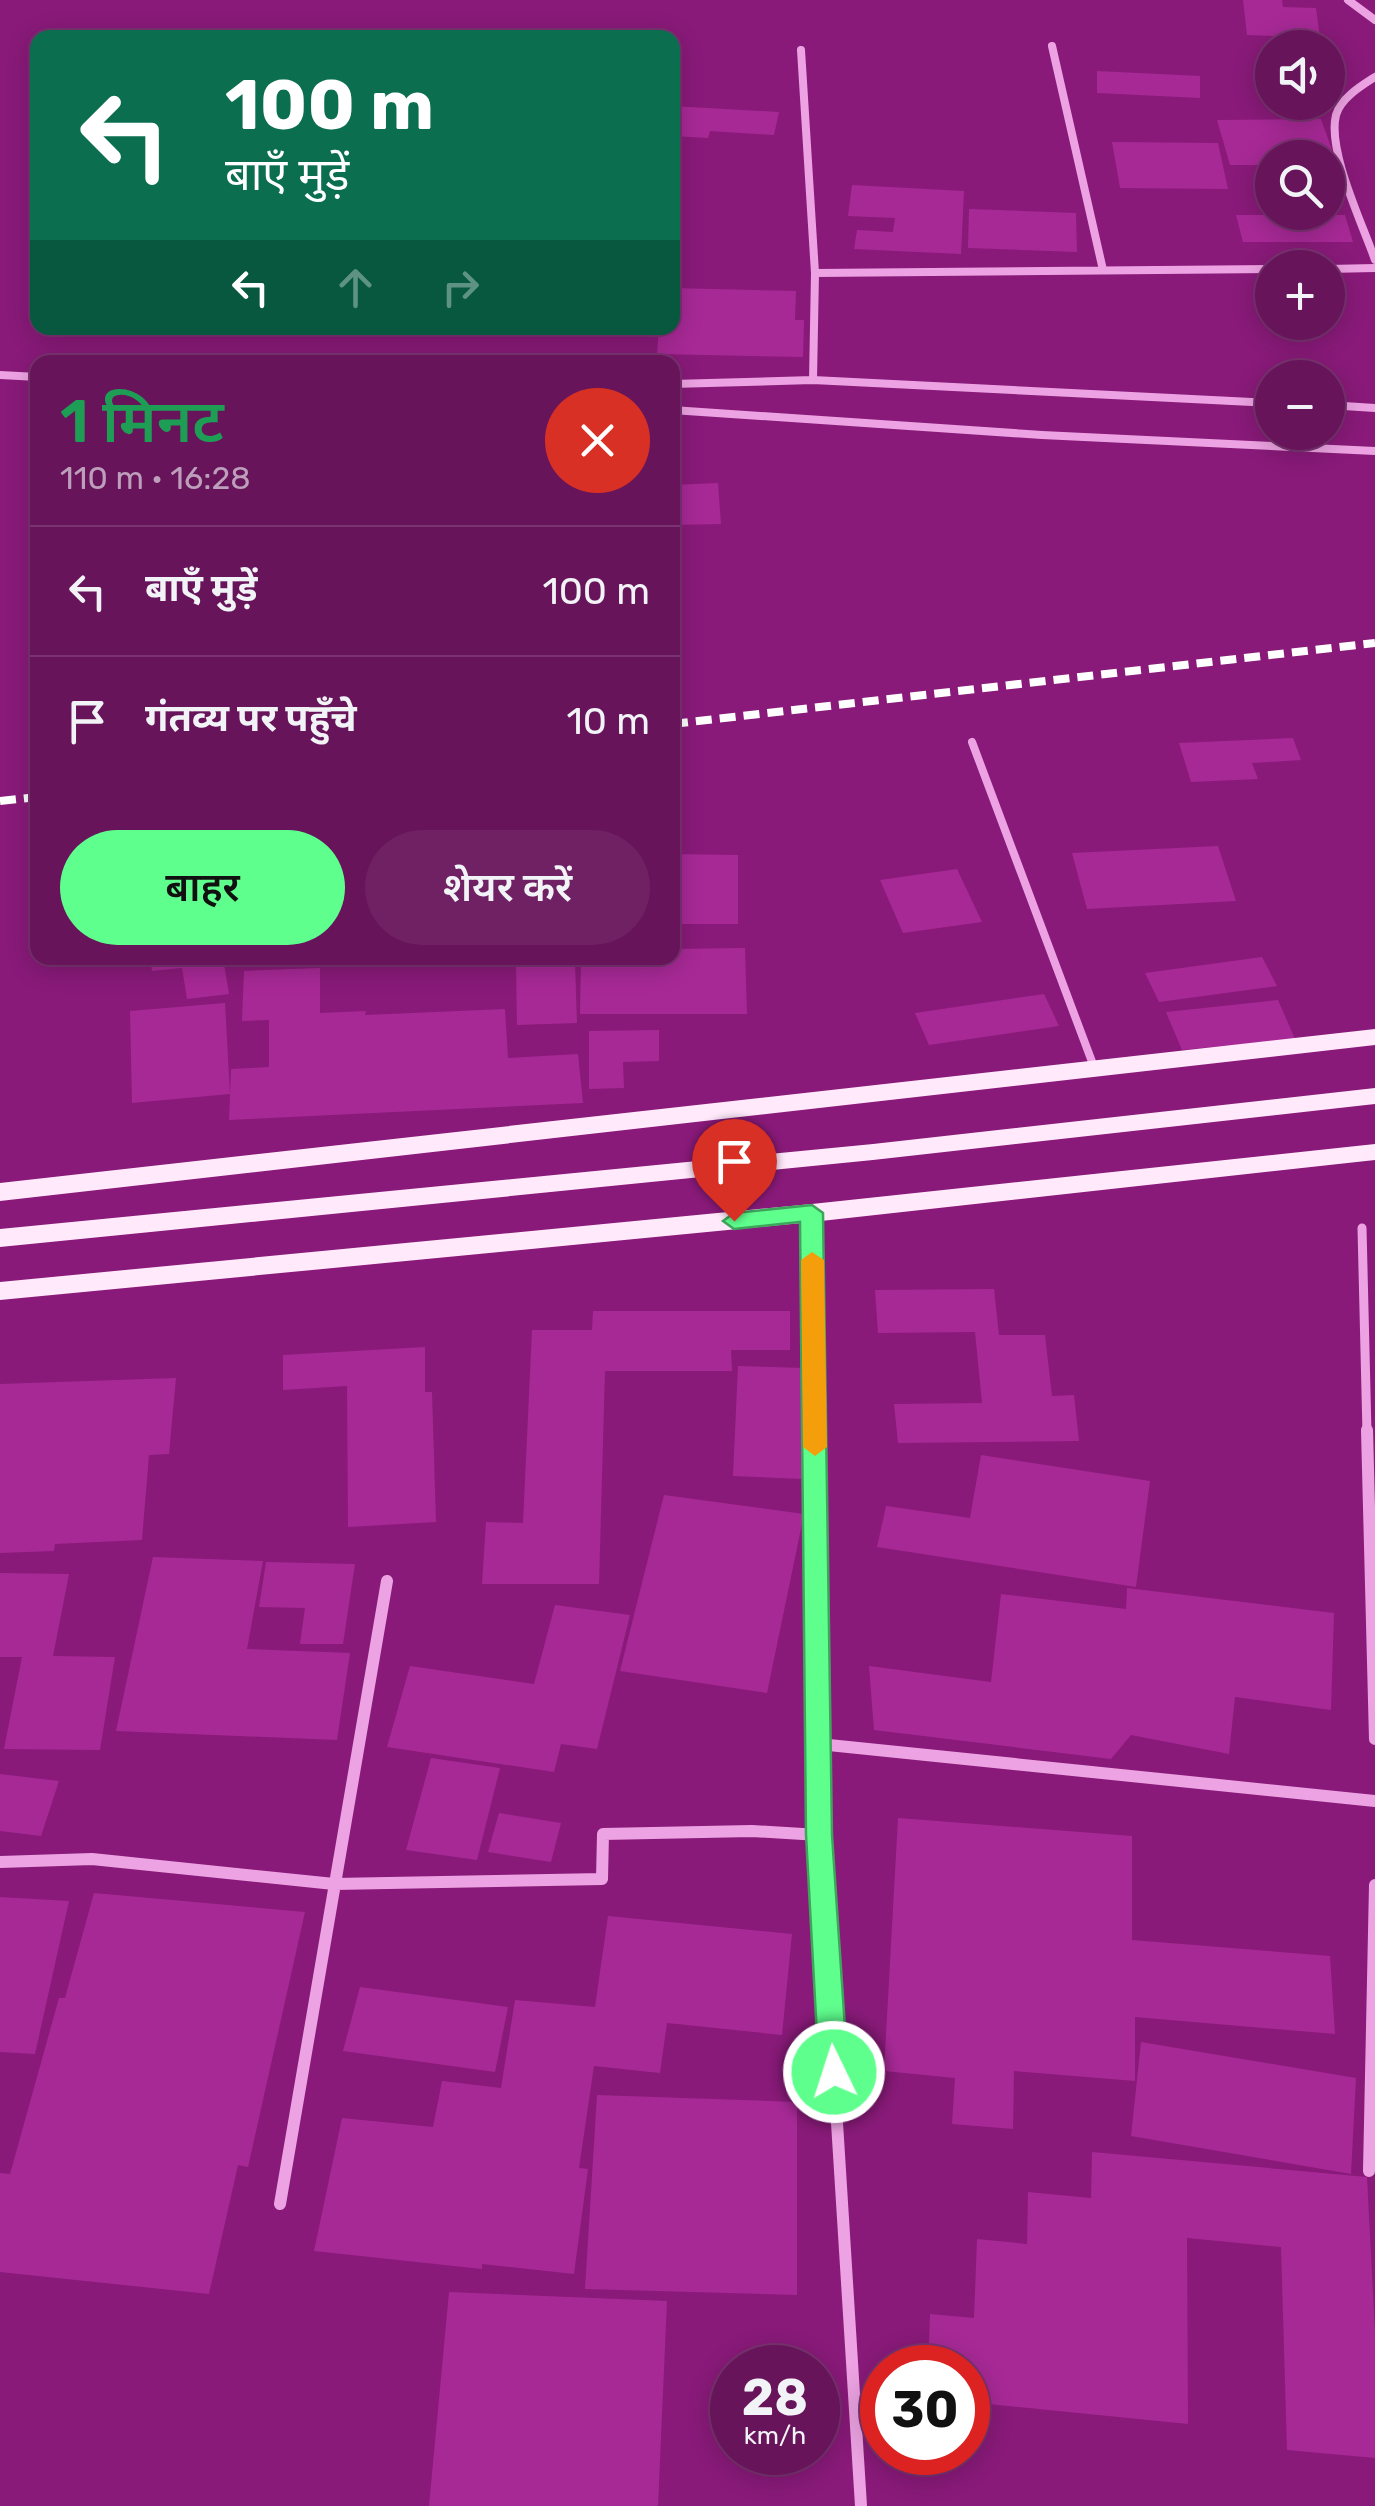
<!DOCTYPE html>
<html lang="hi">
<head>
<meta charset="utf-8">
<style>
  body { margin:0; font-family:Rubik,"Noto Sans Devanagari",sans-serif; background:#6f2164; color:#f1f3f6; height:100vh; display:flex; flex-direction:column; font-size:38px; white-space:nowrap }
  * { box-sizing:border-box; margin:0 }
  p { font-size:32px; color:#bd9ebb }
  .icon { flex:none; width:55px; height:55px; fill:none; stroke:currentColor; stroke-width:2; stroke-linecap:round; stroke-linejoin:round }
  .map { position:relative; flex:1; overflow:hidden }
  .drawer { position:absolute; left:30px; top:355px; width:650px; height:610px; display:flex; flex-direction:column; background:#67145b; border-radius:20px; box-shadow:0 5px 25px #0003,0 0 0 2px #7a3371 }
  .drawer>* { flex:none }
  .guide { position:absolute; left:30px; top:30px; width:650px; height:305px; border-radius:20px; box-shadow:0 5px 25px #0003,0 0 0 2px #7a3371; background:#0b6e4f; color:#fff; overflow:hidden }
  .fabs { position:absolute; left:1255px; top:30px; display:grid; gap:20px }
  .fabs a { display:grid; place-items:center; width:90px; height:90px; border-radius:50%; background:#67145b; box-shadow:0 5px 25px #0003,0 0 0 2px #7a3371; font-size:50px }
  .speed { position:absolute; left:710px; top:2345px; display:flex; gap:20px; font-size:50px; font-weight:700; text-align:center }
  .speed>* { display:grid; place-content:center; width:130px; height:130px; border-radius:50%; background:#67145b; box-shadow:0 5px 25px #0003,0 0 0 2px #7a3371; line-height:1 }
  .speed small { font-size:25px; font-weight:400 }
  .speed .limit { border:15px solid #d22; background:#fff; color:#111 }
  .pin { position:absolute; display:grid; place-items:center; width:85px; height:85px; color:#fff; margin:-102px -42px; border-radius:50% 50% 50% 0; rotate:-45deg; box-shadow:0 0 10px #0007 }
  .pin .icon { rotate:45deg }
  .me { position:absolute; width:110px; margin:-55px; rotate:356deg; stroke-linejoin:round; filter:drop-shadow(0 0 8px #0008) }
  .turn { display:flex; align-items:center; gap:35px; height:210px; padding:0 30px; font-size:45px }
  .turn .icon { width:130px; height:130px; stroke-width:2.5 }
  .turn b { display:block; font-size:70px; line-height:85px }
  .lanes { display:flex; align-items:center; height:95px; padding:0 30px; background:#0003; justify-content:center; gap:50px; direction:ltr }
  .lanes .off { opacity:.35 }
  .round { display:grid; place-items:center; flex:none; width:105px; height:105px; border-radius:52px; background:#6f2164 }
  .overview { display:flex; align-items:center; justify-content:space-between; height:170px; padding:0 30px }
  h1 { font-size:60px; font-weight:600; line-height:75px; color:#1e9e55 }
  .action { display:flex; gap:20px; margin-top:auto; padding:20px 30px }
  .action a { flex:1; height:115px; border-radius:60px; background:#5fff8e; color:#111; font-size:40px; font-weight:600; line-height:115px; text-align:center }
  .action a+a { background:#6f2164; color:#f1f3f6 }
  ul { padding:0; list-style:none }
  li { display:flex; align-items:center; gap:30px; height:130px; padding:0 30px; border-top:2px solid #7a3371 }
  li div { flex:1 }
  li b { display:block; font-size:38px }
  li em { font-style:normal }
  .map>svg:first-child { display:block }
  .building { fill:#a72996 }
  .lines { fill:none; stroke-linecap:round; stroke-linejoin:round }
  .lane { stroke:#eda3e3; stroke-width:8 }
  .street-far2 { stroke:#eda3e3; stroke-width:8 }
  .street-far1 { stroke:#eda3e3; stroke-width:9 }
  .street { stroke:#eda3e3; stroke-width:12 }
  .primary { fill:#ffe9fb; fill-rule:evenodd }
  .rail { stroke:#fff; stroke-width:8; stroke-dasharray:16 8; stroke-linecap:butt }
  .route { fill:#5fff8e; stroke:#3ea65c; stroke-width:2.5 }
  .slow { fill:#f59e0b }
</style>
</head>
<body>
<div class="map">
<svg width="1375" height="2506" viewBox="0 0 1375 2506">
  <rect width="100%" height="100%" fill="#891a79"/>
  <path class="building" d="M1243,0H1282L1283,7L1316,8L1320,38L1247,35Z
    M1097,71L1200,76V98L1097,93Z
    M672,106L779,112L774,135L710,131L708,138L672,136Z
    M1321,119L1337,164H1328V158H1272V165H1230L1217,120Z
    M1112,142L1218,143L1228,189L1120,188Z
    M852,185L964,191L961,254L854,249L857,230L893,232L895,218L848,216Z
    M969,209L1076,213L1077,252L968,248Z
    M1236,215H1345L1353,242H1243Z
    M672,288L796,291L795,320H804L803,357L657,354L659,328H672Z
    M718,483L721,524L672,525V485Z
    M1293,738L1301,760L1252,763L1258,779L1191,782L1179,743Z
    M1218,846L1236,901L1087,909L1072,853Z
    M672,854L738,855V924H672Z
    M957,869L982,922L903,933L880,880Z
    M745,948L747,1014H580L581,958H672V949Z
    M1262,957L1277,986L1159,1002L1145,973Z
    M150,958H223L229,994L187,999L182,968L152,971Z
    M575,962L577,1023L517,1025L516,964Z
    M320,968V1013L366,1011L365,1015L505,1009L508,1058L578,1054L583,1103L229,1120L231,1069L269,1067V1020L242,1021L244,971Z
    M1044,994L1059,1026L929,1045L915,1013Z
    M1278,1000L1295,1039L1182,1050L1166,1012Z
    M225,1003L230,1094L132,1103L130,1011Z
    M659,1030V1061L623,1062L624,1088L589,1089V1031Z
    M994,1289L999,1335H1045L1052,1396L1074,1395L1079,1441L898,1443L894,1404L982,1403L975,1332L878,1333L875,1290Z
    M593,1311H790V1350H731L732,1371H605L599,1584H482L486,1522L523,1523L532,1330H592Z
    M425,1347V1392H432L436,1522L348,1527L347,1386L283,1390V1355Z
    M738,1366L805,1368L803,1479L733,1476Z
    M176,1378L169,1454L149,1455L142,1540L55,1544L54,1551L0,1553V1384Z
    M981,1455L1150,1481L1136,1587L877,1547L886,1506L970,1518Z
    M664,1495L804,1514L767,1693L620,1671Z
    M153,1557L263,1561L247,1649L350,1653L337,1740L116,1731Z
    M266,1562L355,1564L343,1644H300L305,1608L259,1607Z
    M0,1573L69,1574L53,1656L115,1657L100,1750L4,1749L22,1657H0Z
    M1127,1588L1334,1613L1331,1710L1235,1697L1229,1754L1131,1735L1111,1759L874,1730L869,1666L991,1682L1001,1594L1126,1609Z
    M555,1605L630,1615L597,1749L561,1744L554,1772L387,1747L410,1666L534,1684Z
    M431,1758L500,1768L477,1860L406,1850Z
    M0,1774L59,1781L41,1836L0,1831Z
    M499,1813L561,1823L551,1862L488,1852Z
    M898,1818L1132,1836V1940L1330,1956L1335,2034L1135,2017V2081L1014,2071L1013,2129L952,2124L955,2078L884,2071Z
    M94,1893L305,1912L248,2167L238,2165L209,2294L0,2272V2173L10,2174L59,1998H65Z
    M0,1897L69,1901L35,2054L0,2052Z
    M608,1916L792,1934L782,2035L667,2023L660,2073L594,2066L579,2168L588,2169L574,2274L482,2264V2269L314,2251L342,2118L433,2127L442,2081L501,2088L515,2000L595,2007Z
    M360,1987L508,2007L495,2072L343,2051Z
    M1141,2042L1356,2078L1351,2174L1131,2136Z
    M597,2095L797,2102V2295L585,2289Z
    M1092,2152L1367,2177L1375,2332V2458L1287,2450L1281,2247L1187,2238L1188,2424L968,2402V2368H928L930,2314L974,2318L977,2239L1027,2244L1028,2192L1091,2198Z
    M449,2292L667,2301L658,2506H429Z"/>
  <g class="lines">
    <path class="lane" d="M972,742L1094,1067"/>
    <path class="street-far2" d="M1348,0L1375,20
      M1052,46L1103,270
      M801,50L815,273
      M1375,77C1361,86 1341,98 1336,115C1327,151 1363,225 1375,260
      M1328,269L1375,268
      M0,375L38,377
      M813,380L815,273L1272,269
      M672,384L813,380L1272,403
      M1328,405L1375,408
      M672,410L1042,435L1375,451"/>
    <path class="street-far1" d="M812,1213L814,1433
      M1362,1228L1367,1433"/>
    <path class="street" d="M814,1430L819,1835L861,2506
      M1367,1430L1375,1739
      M819,1744L1375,1801
      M0,1862L92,1859L334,1884L602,1879L603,1834L752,1831L819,1835
      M1369,2171L1375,1885
      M280,2204L387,1581"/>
    <path class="primary" d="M1375,1029V1045L0,1201V1183Z
      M1375,1088V1104L873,1160L0,1247V1229L873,1144Z
      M1375,1144V1160L812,1222L0,1300V1282L812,1204Z"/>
    <path class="rail" d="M672,724L1375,643
      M0,801L38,797"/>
  </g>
  <path class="route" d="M812,1205L823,1213L832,1835L848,2072L844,2081L834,2084L824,2081L819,2072L806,1835L800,1222L734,1229L723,1221L734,1213Z"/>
  <path class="slow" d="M812,1252L824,1260L827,1447L815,1456L803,1447L801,1260Z"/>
</svg>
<div class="fabs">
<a><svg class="icon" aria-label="sound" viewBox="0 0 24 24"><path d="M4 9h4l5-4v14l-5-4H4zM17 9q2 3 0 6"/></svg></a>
<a><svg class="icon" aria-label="search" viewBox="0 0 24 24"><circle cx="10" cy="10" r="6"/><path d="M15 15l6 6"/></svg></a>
<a>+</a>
<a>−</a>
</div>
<div class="speed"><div>28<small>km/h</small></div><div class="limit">30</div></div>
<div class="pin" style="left:734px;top:1221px;background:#d93025"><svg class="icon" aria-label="arrive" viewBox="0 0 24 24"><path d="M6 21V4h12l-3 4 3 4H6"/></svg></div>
<svg class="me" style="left:834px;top:2072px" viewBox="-20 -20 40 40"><circle r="17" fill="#5fff8e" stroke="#fff" stroke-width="3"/><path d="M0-11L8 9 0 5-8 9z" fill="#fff"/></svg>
<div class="guide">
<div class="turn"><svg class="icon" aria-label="left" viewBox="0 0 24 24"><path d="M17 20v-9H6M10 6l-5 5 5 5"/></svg><div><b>100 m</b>बाएँ मुड़ें</div></div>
<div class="lanes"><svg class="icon" aria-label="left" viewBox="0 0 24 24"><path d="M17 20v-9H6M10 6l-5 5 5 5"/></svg><svg class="icon off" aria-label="ahead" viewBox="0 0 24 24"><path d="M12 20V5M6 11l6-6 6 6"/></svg><svg class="icon off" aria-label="right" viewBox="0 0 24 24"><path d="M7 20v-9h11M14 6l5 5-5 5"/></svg></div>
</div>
<section class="drawer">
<div class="overview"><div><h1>1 मिनट</h1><p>110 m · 16:28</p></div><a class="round" style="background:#d93025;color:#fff"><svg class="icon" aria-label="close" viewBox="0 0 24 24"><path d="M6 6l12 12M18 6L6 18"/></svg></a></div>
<ul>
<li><svg class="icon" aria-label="left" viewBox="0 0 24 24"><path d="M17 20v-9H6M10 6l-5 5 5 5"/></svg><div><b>बाएँ मुड़ें</b></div><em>100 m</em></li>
<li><svg class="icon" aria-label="arrive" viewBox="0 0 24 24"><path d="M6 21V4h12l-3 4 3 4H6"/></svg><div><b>गंतव्य पर पहुँचे</b></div><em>10 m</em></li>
</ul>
<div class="action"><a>बाहर</a><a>शेयर करें</a></div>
</section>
</div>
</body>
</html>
